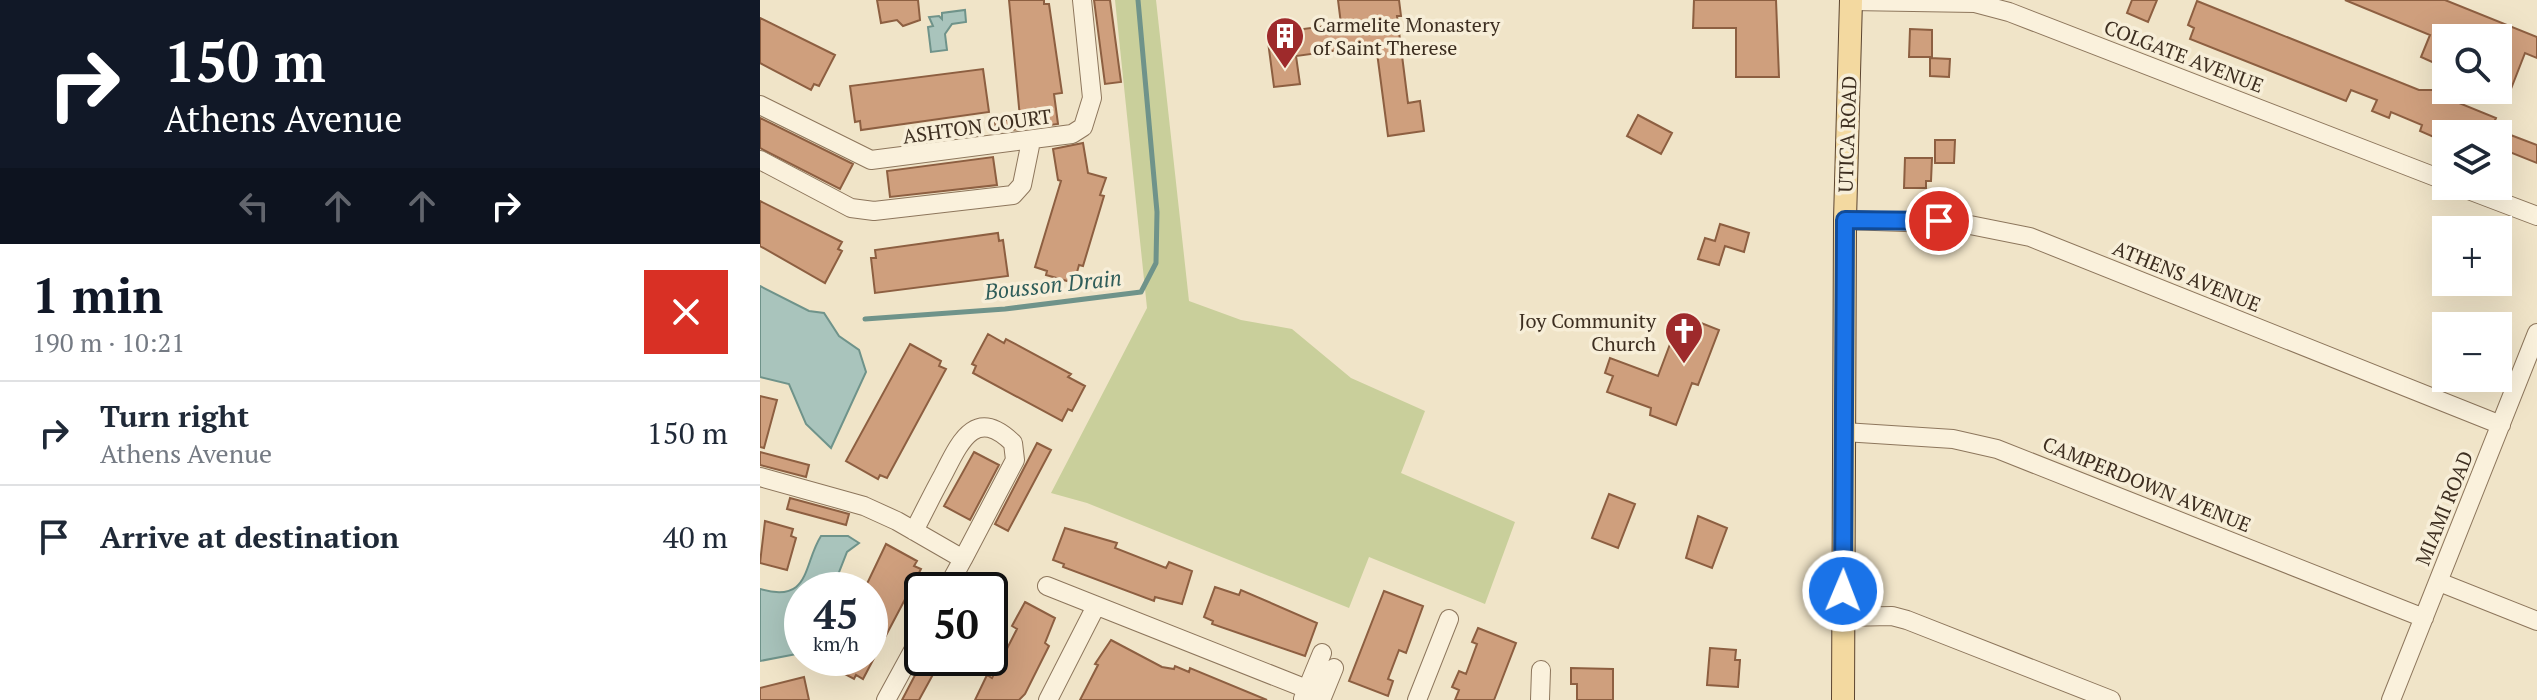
<!DOCTYPE html>
<html lang="en">
<head>
<meta charset="utf-8">
<style>
  body { margin:0; font-family:"PT Serif",serif; background:#f2f2f3; color:#1f2937; height:100vh; display:flex; flex-direction:column; font-size:30px; white-space:nowrap }
  * { box-sizing:border-box; margin:0 }
  p { font-size:26px; color:#747a83 }
  .icon { flex:none; width:44px; height:44px; fill:none; stroke:currentColor; stroke-width:2; stroke-linecap:round; stroke-linejoin:round }
  .map { position:relative; flex:1; overflow:hidden }
  .panel { display:flex; flex-direction:column; background:#fff; width:760px }
  .panel>* { flex:none }
  .banner { background:#111827; color:#fff; overflow:hidden }
  .buttons { position:absolute; left:1672px; top:24px; display:grid; gap:16px }
  .buttons a { display:grid; place-items:center; width:80px; height:80px; border-radius:0px; background:#fff; box-shadow:0 8px 32px #0002; font-size:40px }
  .speed { position:absolute; left:24px; top:572px; display:flex; gap:16px; font-size:40px; font-weight:700; text-align:center }
  .speed>* { display:grid; place-content:center; width:104px; height:104px; border-radius:50%; background:#fff; box-shadow:0 8px 32px #0002; line-height:1 }
  .speed small { font-size:20px; font-weight:400 }
  .speed .limit { border:4px solid #111; border-radius:12px; background:#fff; color:#111 }
  .pin { position:absolute; display:grid; place-items:center; width:68px; height:68px; color:#fff; margin:-34px; border:4px solid #fff; border-radius:50%; box-shadow:0 2px 8px #0007 }
  .me { position:absolute; width:88px; margin:-44px; rotate:1deg; stroke-linejoin:round; filter:drop-shadow(0 0 6px #0008) }
  .turn { display:flex; align-items:center; gap:28px; height:168px; padding:0 32px; font-size:36px }
  .turn .icon { width:104px; height:104px; stroke-width:2.5 }
  .turn b { display:block; font-size:56px; line-height:68px }
  .lanes { display:flex; align-items:center; height:76px; padding:0 32px; background:#0003; justify-content:center; gap:40px; direction:ltr }
  .lanes .off { opacity:.35 }
  .round { display:grid; place-items:center; flex:none; width:84px; height:84px; border-radius:0px; background:#f2f2f3 }
  .overview { display:flex; align-items:center; justify-content:space-between; height:136px; padding:0 32px }
  h1 { font-size:48px; font-weight:600; line-height:60px; color:#111827 }
  ul { padding:0; list-style:none }
  li { display:flex; align-items:center; gap:24px; height:104px; padding:0 32px; border-top:2px solid #e0e1e3 }
  li div { flex:1 }
  li b { display:block; font-size:30px }
  li em { font-style:normal }
  main { display:flex; flex:1; min-height:0 }
  .map>svg:first-child { display:block }
  .green { fill:#c9cf9b }
  .water { fill:#a9c4bc; stroke:#6f938a; stroke-width:2 }
  .lines { fill:none; stroke-linecap:round; stroke-linejoin:round }
  .stream { stroke:#6f938a; stroke-width:5 }
  .building { fill:#cf9f7d; stroke:#8d5f41; stroke-width:2 }
  .minor-casing { stroke:#8d765c; stroke-width:20 }
  .major-casing { stroke:#5b4430; stroke-width:24 }
  .minor { stroke:#faf1dc; stroke-width:18 }
  .major { stroke:#f3d9a0; stroke-width:22 }
  .route-casing { stroke:#114b97; stroke-width:20 }
  .route { stroke:#1a73e8; stroke-width:14 }
  .labels { text-anchor:middle; dominant-baseline:central; stroke-width:7; stroke-linejoin:round; paint-order:stroke }
  .poi-label { font-size:20px; fill:#3d2e20; stroke:#f7eed8; text-anchor:start }
  .street-label { font-size:20px; fill:#3d2e20; stroke:#f7eed8 }
  .water-label { font-size:22px; font-style:italic; fill:#2f5d5a; stroke:#f7eed8 }
</style>
</head>
<body>
<main>
<section class="panel">
<div class="banner">
<div class="turn"><svg class="icon" aria-label="right" viewBox="0 0 24 24"><path d="M7 20v-9h11M14 6l5 5-5 5"/></svg><div><b>150 m</b>Athens Avenue</div></div>
<div class="lanes"><svg class="icon off" aria-label="left" viewBox="0 0 24 24"><path d="M17 20v-9H6M10 6l-5 5 5 5"/></svg><svg class="icon off" aria-label="ahead" viewBox="0 0 24 24"><path d="M12 20V5M6 11l6-6 6 6"/></svg><svg class="icon off" aria-label="ahead" viewBox="0 0 24 24"><path d="M12 20V5M6 11l6-6 6 6"/></svg><svg class="icon" aria-label="right" viewBox="0 0 24 24"><path d="M7 20v-9h11M14 6l5 5-5 5"/></svg></div>
</div>
<div class="overview"><div><h1>1 min</h1><p>190 m · 10:21</p></div><a class="round" style="background:#d93025;color:#fff"><svg class="icon" aria-label="close" viewBox="0 0 24 24"><path d="M6 6l12 12M18 6L6 18"/></svg></a></div>
<ul>
<li><svg class="icon" aria-label="right" viewBox="0 0 24 24"><path d="M7 20v-9h11M14 6l5 5-5 5"/></svg><div><b>Turn right</b><p>Athens Avenue</p></div><em>150 m</em></li>
<li><svg class="icon" aria-label="arrive" viewBox="0 0 24 24"><path d="M6 21V4h12l-3 4 3 4H6"/></svg><div><b>Arrive at destination</b></div><em>40 m</em></li>
</ul>
</section>
<div class="map">
<svg width="1777" height="700" viewBox="0 0 1777 700">
  <rect width="100%" height="100%" fill="#f0e4c8"/>
  <path class="green" d="M355,0H396L429,301L481,320L532,329L591,378L665,411L641,473L755,522L725,604L609,557L589,608L327,503L291,493L387,308Z"/>
  <path class="water" d="M205,10L206,22L192,24L185,34L187,50L171,52L168,27L173,26L169,17L179,16L182,19V13Z
    M0,286L49,311L64,313L79,336L99,350L106,372L71,448L46,424L29,384L0,377Z
    M61,536H88L99,543L87,552L72,590H42V653L0,661V589C51,604 43,564 61,536Z"/>
  <g class="lines">
    <path class="stream" d="M105,319L245,309L381,292L396,263L397,212L378,0"/>
  </g>
  <path class="building" d="M117,0H158L160,20L143,26L137,20L121,23Z
    M249,0H284V4H289L302,93L294,94L298,124L236,132L235,122L260,118Z
    M334,0H350L361,82L345,84Z
    M578,0H639L641,16H637L648,103L660,101L664,131L628,136L616,45L536,56L540,84L514,87L507,34L581,24Z
    M934,0H1016L1019,77H976V28H933Z
    M1372,0H1397L1388,22L1367,13Z
    M1585,0H1685L1777,37V58L1765,53L1749,94L1738,89V38H1686L1679,65L1661,57L1670,35Z
    M1437,1L1659,90H1698L1694,101L1736,118L1729,134H1678L1676,138L1660,131L1662,125L1631,112L1629,118L1612,111L1617,100L1591,90L1586,101L1430,39L1434,28L1428,25Z
    M0,18L75,55L59,86L54,84L51,90L0,63Z
    M1150,29L1172,30V57H1149Z
    M1170,58L1190,59L1189,77L1170,76Z
    M223,69L229,112L101,130L100,121L95,122L90,86Z
    M878,115L912,133L901,154L867,136Z
    M0,118L93,164L80,189L0,148Z
    M1748,134L1777,145V163L1742,149Z
    M1175,140H1195L1194,163H1175Z
    M323,143L328,173L346,178L340,195L344,196L323,266L319,265L314,283L286,275L287,271L275,267L301,181L298,180L293,149Z
    M233,157L237,185L130,197L127,171Z
    M1145,158H1172L1171,181H1166V188H1144Z
    M0,201L82,242L78,249L82,251L65,283L0,246Z
    M960,224L989,233L984,252L965,246L959,265L938,259L945,238L955,241Z
    M238,233L239,241L243,240L248,276L115,293L111,258H116L115,250Z
    M921,315L959,330L938,385L932,383L916,425L890,415L891,408L847,392L853,376L845,373L850,358L898,376Z
    M228,334L244,343L246,339L311,374L308,377L325,386L312,411L308,409L302,421L213,373L216,366L212,364Z
    M150,344L181,361L179,366L186,369L127,478L120,475L118,479L86,461Z
    M0,396L17,400L4,448L0,447Z
    M277,443L291,450L248,531L235,524Z
    M0,452L49,465L46,477L0,465Z
    M214,452L239,465L210,520L184,506Z
    M849,494L875,504L858,548L832,538Z
    M30,498L89,514L86,525L27,509Z
    M938,516L967,528L952,568L926,558Z
    M5,521L33,529L31,536L36,538L27,570L0,563Z
    M305,528L357,543L355,548L406,568L409,562L432,571L422,604L395,597L394,601L303,567L304,564L293,560Z
    M126,544L157,561L154,566L161,569L103,679L96,675L94,679L55,658H110V590H104Z
    M455,587L479,595L481,590L557,623L545,656L452,624L453,621L444,617Z
    M624,591L663,606L646,653L639,650L628,679L633,681L628,696L589,681Z
    M265,602L295,618L285,643L289,646L265,694L259,700H215L227,675L232,678L257,629L252,626Z
    M718,628L756,643L734,700H695L699,690L692,687L699,671L706,674L717,644L712,642Z
    M351,640L402,667L414,669L415,666L429,672L430,668L507,700H320L338,665L335,664Z
    M950,648L976,650L975,660H980L978,687L947,685Z
    M164,658H182L159,700H142Z
    M811,668L853,669V700H817V684H811Z
    M44,677L49,700H0V688Z"/>
  <g class="lines">
    <g class="minor-casing">
      <path id="minor" d="M1091,1L1215,3L1249,12L1686,181
        M0,105L111,160L312,134L323,127L332,98L322,0
        M0,160L91,208L114,211L253,195L262,185L271,141
        M1698,186L1777,216
        M1085,220L1205,224L1270,237L1741,425
        M1084,432L1193,439L1237,449L1664,618
        M0,477L104,506L137,521L203,559L186,590
        M154,531C164,512 173,493 183,475C200,442 215,406 253,443L255,460L203,559
        M1679,582L1777,621
        M287,586L547,689
        M1083,617L1132,616L1147,620L1351,700
        M543,699L562,653
        M126,700L162,634
        M288,700L336,606
        M561,700L574,668
        M657,700L689,619
        M780,700L781,670
        M1631,700L1777,333"/>
    </g>
    <g class="major-casing">
      <path id="major" d="M1083,700L1085,220L1091,0"/>
    </g>
    <use href="#minor" class="minor"/>
    <use href="#major" class="major"/>
  </g>
  <g class="lines">
    <g class="route-casing">
      <path id="route" d="M1083,591L1085,220L1179,221"/>
    </g>
    <use href="#route" class="route"/>
  </g>
  <defs>
    <g id="building-pin" transform="scale(2)"><path d="M0 17L-7.5 6A9.5 9.5 0 1 1 7.5 6Z" fill="#9e2a2b" stroke="#f7eed8"/><path d="M-4-6H4V6H1V3H-1V6H-4ZM-2.5-4.3h1.7v1.8h-1.7ZM.8-4.3h1.7v1.8H.8ZM-2.5-1h1.7V.8h-1.7ZM.8-1h1.7V.8H.8Z" fill="#fff"/></g>
    <g id="church-pin" transform="scale(2)"><path d="M0 17L-7.5 6A9.5 9.5 0 1 1 7.5 6Z" fill="#9e2a2b" stroke="#f7eed8"/><path d="M-1.2-6h2.4v3.5h3.3v2.4h-3.3V6h-2.4V-.1h-3.3v-2.4h3.3Z" fill="#fff"/></g>
  </defs>
  <g fill-rule="evenodd">
    <use href="#building-pin" x="525" y="36"/>
    <use href="#church-pin" x="924" y="331"/>
  </g>
  <g class="labels">
    <g class="poi-label">
      <text x="553" y="24">Carmelite Monastery<tspan x="553" dy="23">of Saint Therese</tspan></text>
      <text x="896" y="320" text-anchor="end">Joy Community<tspan x="896" dy="23">Church</tspan></text>
    </g>
    <g class="street-label">
      <text transform="translate(1424 56) rotate(21)">COLGATE AVENUE</text>
      <text transform="translate(217 126) rotate(-8)">ASHTON COURT</text>
      <text transform="translate(1087 134) rotate(-88)">UTICA ROAD</text>
      <text transform="translate(1427 276) rotate(22)">ATHENS AVENUE</text>
      <text transform="translate(1387 484) rotate(22)">CAMPERDOWN AVENUE</text>
      <text transform="translate(1684 508) rotate(-68)">MIAMI ROAD</text>
    </g>
    <g class="water-label">
      <text transform="translate(293 284) rotate(-6)">Bousson Drain</text>
    </g>
  </g>
</svg>
<div class="buttons">
<a><svg class="icon" aria-label="search" viewBox="0 0 24 24"><circle cx="10" cy="10" r="6"/><path d="M15 15l6 6"/></svg></a>
<a><svg class="icon" aria-label="layers" viewBox="0 0 24 24"><path d="M12 4l9 5-9 5-9-5zM3 14l9 5 9-5"/></svg></a>
<a>+</a>
<a>−</a>
</div>
<div class="speed"><div>45<small>km/h</small></div><div class="limit">50</div></div>
<div class="pin" style="left:1179px;top:221px;background:#d93025"><svg class="icon" aria-label="arrive" viewBox="0 0 24 24"><path d="M6 21V4h12l-3 4 3 4H6"/></svg></div>
<svg class="me" style="left:1083px;top:591px" viewBox="-20 -20 40 40"><circle r="17" fill="#1a73e8" stroke="#fff" stroke-width="3"/><path d="M0-11L8 9 0 5-8 9z" fill="#fff"/></svg>
</div>
</main>
</body>
</html>
